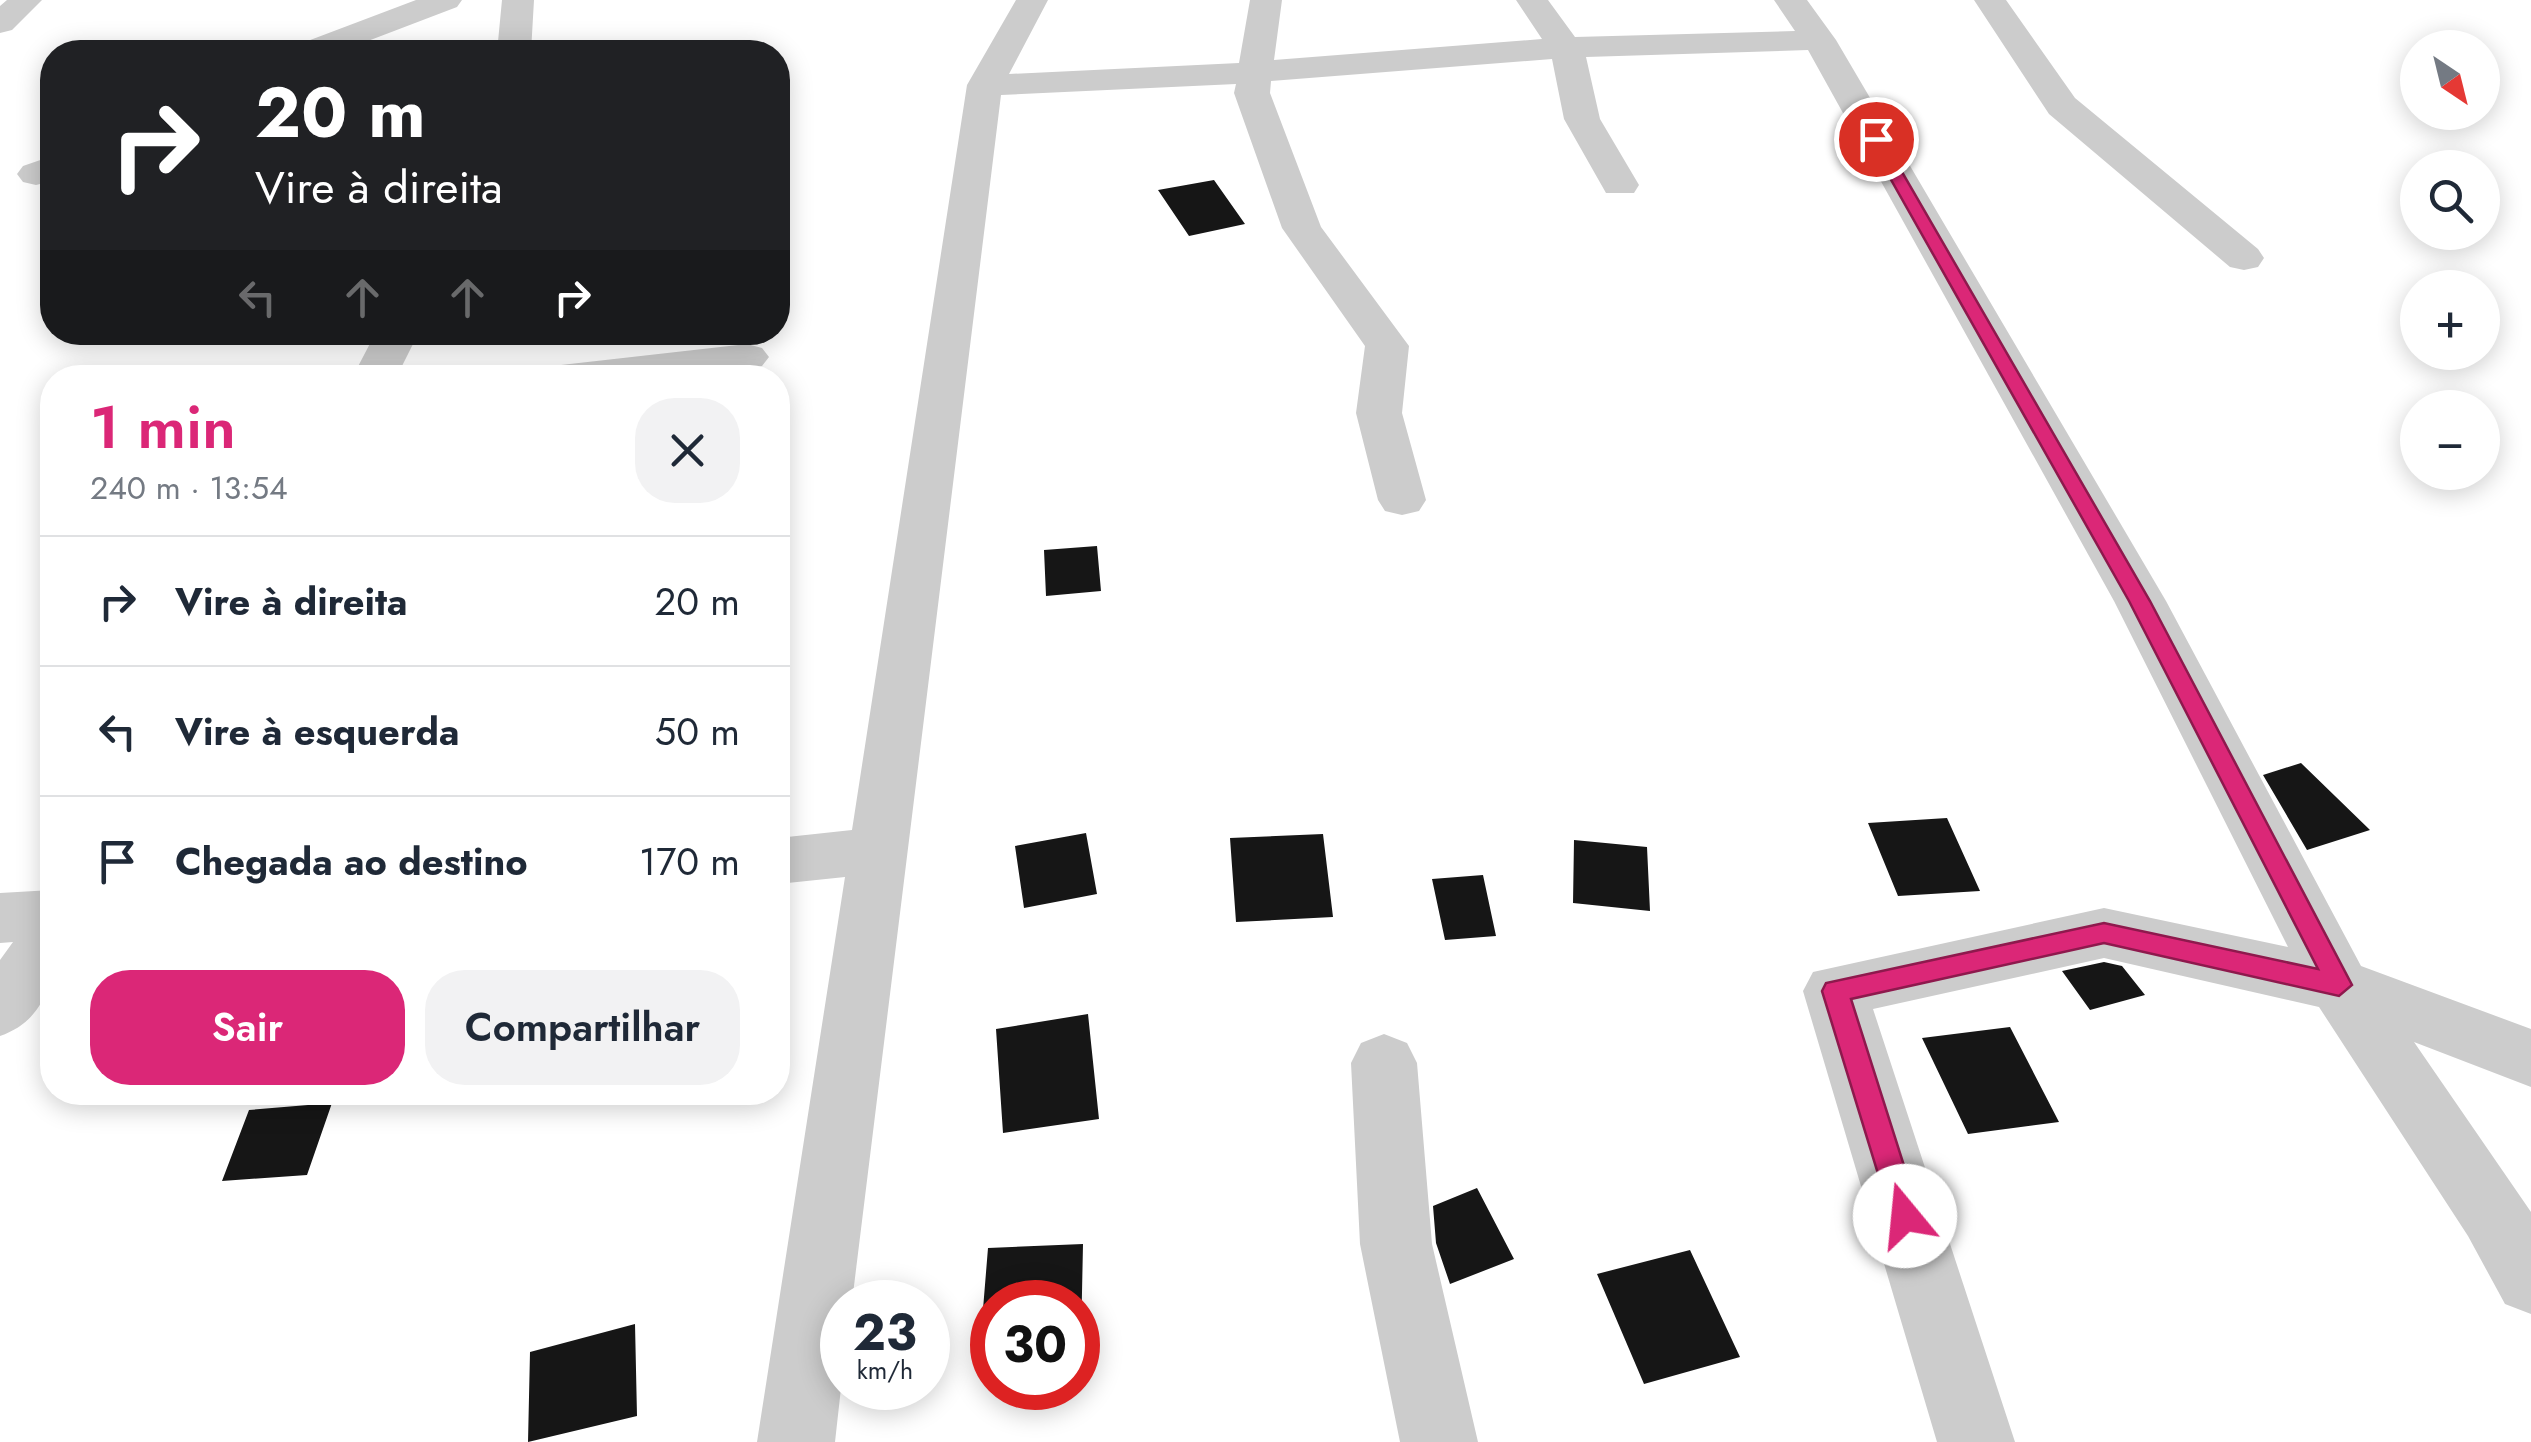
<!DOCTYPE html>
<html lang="pt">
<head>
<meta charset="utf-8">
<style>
  body { margin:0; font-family:Jost,sans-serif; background:#f2f2f3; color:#1f2937; height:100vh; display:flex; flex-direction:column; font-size:38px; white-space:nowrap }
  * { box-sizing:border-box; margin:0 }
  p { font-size:32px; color:#747a83 }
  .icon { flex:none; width:55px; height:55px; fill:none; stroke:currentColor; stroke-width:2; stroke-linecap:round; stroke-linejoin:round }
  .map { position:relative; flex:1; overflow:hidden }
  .drawer { position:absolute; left:40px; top:365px; width:750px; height:740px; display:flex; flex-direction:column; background:#fff; border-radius:40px; box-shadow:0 5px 25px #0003 }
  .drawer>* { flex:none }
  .guide { position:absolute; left:40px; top:40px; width:750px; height:305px; border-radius:40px; box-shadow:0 5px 25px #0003; background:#202124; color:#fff; overflow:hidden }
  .needle { width:65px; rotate:145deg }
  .controls { position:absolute; left:2400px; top:30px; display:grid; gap:20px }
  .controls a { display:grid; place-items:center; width:100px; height:100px; border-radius:50%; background:#fff; box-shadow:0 5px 25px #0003; font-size:50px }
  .speed { position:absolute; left:820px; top:1280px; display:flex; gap:20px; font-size:50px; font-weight:700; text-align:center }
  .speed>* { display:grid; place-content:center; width:130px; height:130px; border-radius:50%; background:#fff; box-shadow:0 5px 25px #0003; line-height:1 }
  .speed small { font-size:25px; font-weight:400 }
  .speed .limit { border:15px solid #d22; background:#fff; color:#111 }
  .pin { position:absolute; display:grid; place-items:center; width:85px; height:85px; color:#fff; margin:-42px; border:5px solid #fff; border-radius:50%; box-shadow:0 2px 10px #0007 }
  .me { position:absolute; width:110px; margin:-55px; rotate:343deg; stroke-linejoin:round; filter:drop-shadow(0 0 8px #0008) }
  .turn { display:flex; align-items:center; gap:35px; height:210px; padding:0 50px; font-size:45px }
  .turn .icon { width:130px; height:130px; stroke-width:2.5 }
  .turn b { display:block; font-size:70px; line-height:85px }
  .lanes { display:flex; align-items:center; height:95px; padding:0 50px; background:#0003; justify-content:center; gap:50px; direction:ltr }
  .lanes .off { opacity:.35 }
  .round { display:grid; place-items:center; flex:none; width:105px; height:105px; border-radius:40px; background:#f2f2f3 }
  .headline { display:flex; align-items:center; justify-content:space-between; height:170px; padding:0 50px }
  h1 { font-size:60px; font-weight:600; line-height:75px; color:#db2777 }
  .cta { display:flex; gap:20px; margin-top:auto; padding:20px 50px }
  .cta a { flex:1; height:115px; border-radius:40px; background:#db2777; color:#fff; font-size:40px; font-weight:600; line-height:115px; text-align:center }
  .cta a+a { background:#f2f2f3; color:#1f2937 }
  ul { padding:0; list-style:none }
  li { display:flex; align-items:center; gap:30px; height:130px; padding:0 50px; border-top:2px solid #e0e1e3 }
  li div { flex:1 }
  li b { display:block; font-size:38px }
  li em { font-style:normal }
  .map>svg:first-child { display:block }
  .building { fill:#161616 }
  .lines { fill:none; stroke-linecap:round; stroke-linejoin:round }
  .minor { fill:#ccc; fill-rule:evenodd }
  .route { fill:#db2777; stroke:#8e194d; stroke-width:2.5 }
</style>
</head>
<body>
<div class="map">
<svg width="2531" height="1442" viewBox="0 0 2531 1442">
  <rect width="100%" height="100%" fill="#fff"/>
  <path class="building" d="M1214,180L1245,224L1189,236L1158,190Z
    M1097,546L1101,591L1046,596L1044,550Z
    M2301,763L2370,830L2307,850L2263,775Z
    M1947,818L1980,891L1898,896L1868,823Z
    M1086,833L1097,894L1024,908L1015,846Z
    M1323,834L1333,917L1236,922L1230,838Z
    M1574,840L1647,847L1650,911L1573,903Z
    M1483,875L1496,936L1445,940L1432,879Z
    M2104,962L2122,966L2145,995L2090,1010L2062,971Z
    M1088,1014L1099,1119L1003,1133L996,1029Z
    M2010,1027L2059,1122L1968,1134L1922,1038Z
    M332,1103L307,1175L222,1181L249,1110Z
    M1477,1188L1514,1259L1450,1284L1436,1243L1433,1206Z
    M1083,1244L1081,1341L1078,1302H992V1346H980L988,1248Z
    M1690,1250L1740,1357L1644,1384L1597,1274Z
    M635,1324L637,1416L528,1442L530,1352Z"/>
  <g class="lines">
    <path class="minor" d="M7,0H42L12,30L0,33V6Z
      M416,0H462L457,7L339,52H292L297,45Z
      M502,0H534L531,52H497Z
      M1016,0H1048L1009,74L1239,63L1250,0H1282L1274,60L1542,39L1516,0H1548L1575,37L1795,31L1774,0H1807L1836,40L2166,601L2361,966L2531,1029V1087L2414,1042L2531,1212V1314L2505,1304L2468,1236L2319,1007L2104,958L1873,1009L2015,1442H1937L1803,991L1813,972L2104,908L2288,947L2114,601L1808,50L1586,57L1600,119L1639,185L1634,193H1606L1564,119L1552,59L1271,81L1270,93L1321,227L1409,346L1402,413L1426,500L1419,511L1402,515L1385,511L1378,500L1356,413L1365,346L1282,228L1234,93L1236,84L1001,95L852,1302H842V1379L835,1442H757L845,877L778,884V838L852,830L967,85Z
      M1974,0H2006L2075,98L2258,249L2264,258L2258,267L2244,270L2230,267L2049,114Z
      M52,156V181L36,185L23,182L17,174L23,166Z
      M376,332H419L396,378H352Z
      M747,344L762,348L769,357L762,366L682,378H539L545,369L561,365Z
      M52,890C56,946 63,1014 0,1036V960L13,942L0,943V893Z
      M1384,1034L1407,1043L1417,1063L1432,1244L1478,1442H1400L1360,1244L1351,1063L1361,1043Z"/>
  </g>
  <path class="route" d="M1876,134L1883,139L2150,601L2352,985L2339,996L2104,943L1851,999L1920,1216L1916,1226L1905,1230L1895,1226L1891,1216L1822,991L1826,983L2104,923L2318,969L2129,601L1868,139Z"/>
</svg>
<div class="controls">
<a><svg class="needle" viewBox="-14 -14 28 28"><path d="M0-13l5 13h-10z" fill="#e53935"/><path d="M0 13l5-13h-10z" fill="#747a83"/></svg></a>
<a><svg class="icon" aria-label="search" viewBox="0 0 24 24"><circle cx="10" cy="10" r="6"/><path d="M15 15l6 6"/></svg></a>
<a>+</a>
<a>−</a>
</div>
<div class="speed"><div>23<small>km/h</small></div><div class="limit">30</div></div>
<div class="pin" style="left:1876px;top:139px;background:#d93025"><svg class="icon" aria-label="arrive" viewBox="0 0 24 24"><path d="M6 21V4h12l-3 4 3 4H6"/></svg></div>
<svg class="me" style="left:1905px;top:1216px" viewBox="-20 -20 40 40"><circle r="19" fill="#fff"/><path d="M0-13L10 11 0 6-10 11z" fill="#db2777"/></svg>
<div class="guide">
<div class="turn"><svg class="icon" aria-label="right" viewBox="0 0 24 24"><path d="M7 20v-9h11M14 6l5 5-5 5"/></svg><div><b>20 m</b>Vire à direita</div></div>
<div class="lanes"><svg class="icon off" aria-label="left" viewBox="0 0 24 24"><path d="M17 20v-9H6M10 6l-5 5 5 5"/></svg><svg class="icon off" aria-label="ahead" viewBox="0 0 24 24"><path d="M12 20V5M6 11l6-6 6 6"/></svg><svg class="icon off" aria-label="ahead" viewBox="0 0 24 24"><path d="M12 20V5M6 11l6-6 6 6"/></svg><svg class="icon" aria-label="right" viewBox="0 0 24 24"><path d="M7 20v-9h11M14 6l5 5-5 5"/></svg></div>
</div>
<section class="drawer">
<div class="headline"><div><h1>1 min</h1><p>240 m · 13:54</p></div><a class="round"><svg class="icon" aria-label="close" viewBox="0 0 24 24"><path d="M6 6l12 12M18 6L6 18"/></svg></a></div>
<ul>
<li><svg class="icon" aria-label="right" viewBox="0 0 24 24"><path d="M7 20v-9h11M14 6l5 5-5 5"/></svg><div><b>Vire à direita</b></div><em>20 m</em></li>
<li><svg class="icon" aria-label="left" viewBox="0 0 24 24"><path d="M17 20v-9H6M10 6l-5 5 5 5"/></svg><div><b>Vire à esquerda</b></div><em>50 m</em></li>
<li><svg class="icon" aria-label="arrive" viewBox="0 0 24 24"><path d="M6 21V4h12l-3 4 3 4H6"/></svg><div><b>Chegada ao destino</b></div><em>170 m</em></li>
</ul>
<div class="cta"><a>Sair</a><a>Compartilhar</a></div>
</section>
</div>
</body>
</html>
